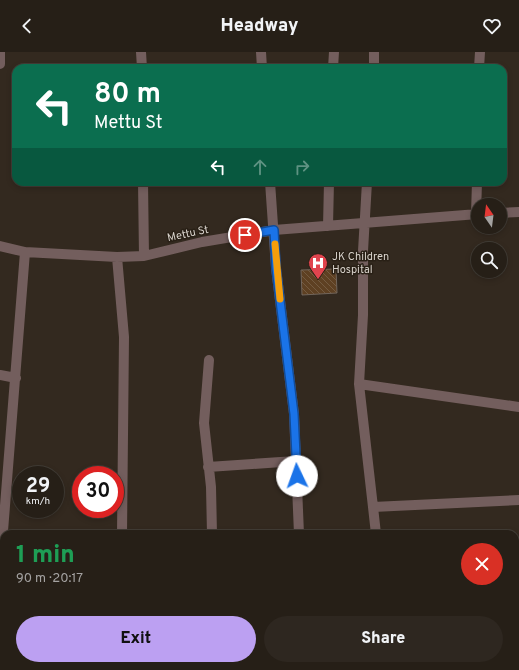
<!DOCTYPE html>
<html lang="en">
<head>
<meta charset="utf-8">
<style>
  body { margin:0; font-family:Overpass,sans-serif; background:#2e2720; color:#f1f3f6; height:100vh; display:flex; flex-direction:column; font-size:15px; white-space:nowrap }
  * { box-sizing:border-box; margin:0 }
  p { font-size:13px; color:#a4a2a1 }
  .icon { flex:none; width:22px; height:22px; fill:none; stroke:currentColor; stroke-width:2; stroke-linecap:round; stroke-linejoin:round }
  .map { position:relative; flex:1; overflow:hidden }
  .side { position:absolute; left:0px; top:478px; width:519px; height:140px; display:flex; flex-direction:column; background:#261f17; border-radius:12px 12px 0 0; box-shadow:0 2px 6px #0003,0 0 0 1px #423d36 }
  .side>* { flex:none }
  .top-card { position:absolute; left:12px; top:12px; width:495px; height:122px; border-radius:12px; box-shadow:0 2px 6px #0003,0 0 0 1px #423d36; background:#0b6e4f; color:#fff; overflow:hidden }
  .needle { width:26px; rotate:346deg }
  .controls { position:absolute; left:471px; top:146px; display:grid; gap:8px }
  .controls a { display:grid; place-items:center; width:36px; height:36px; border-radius:50%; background:#261f17; box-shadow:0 2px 6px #0003,0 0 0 1px #423d36; font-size:20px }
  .speed { position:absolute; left:12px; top:414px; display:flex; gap:8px; font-size:20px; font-weight:700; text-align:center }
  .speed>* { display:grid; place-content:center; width:52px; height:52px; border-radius:50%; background:#261f17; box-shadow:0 2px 6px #0003,0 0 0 1px #423d36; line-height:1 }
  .speed small { font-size:10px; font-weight:400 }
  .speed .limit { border:6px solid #d22; background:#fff; color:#111 }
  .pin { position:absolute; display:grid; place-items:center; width:34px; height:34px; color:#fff; margin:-17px; border:2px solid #fff; border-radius:50%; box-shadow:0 1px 4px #0007 }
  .me { position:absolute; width:44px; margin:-22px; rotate:357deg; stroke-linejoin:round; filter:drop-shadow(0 0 3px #0008) }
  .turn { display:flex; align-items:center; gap:14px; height:84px; padding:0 16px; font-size:18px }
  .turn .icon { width:52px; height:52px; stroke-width:2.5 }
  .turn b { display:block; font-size:28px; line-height:34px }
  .lanes { display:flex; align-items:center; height:38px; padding:0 16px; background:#0003; justify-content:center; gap:20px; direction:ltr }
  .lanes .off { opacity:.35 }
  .round { display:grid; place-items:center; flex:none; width:42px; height:42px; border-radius:21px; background:#2e2720 }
  .summary { display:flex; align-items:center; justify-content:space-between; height:68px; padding:0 16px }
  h1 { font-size:24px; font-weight:800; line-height:30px; color:#1e9e55 }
  .cta { display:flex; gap:8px; margin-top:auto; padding:8px 16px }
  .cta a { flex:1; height:46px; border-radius:24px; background:#bca0f2; color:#111; font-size:16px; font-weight:800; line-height:46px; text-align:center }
  .cta a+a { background:#2e2720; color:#f1f3f6 }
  header { display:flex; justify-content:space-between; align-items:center; height:52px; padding:0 16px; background:#261f17; font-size:18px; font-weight:800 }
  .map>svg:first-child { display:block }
  .building { fill:url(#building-back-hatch); stroke:#71655b }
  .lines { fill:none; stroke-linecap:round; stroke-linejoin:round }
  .minor { stroke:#735e5d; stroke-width:10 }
  .route-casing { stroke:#114b97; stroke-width:10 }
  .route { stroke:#1a73e8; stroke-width:7 }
  .slow { stroke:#f59e0b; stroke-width:7 }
  .labels { text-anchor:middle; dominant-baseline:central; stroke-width:3; stroke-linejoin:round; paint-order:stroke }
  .street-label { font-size:11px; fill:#d8d2cb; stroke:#292016 }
  .poi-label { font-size:11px; fill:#d8d2cb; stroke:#292016; text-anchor:start }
</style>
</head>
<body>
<header><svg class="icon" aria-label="back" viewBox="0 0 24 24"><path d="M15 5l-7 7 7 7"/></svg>Headway<svg class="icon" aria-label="heart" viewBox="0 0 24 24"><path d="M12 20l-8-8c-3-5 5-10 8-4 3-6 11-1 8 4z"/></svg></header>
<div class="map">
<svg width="519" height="618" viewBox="0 0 519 618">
  <defs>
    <pattern id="building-back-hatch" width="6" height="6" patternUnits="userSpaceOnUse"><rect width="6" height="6" fill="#5e4022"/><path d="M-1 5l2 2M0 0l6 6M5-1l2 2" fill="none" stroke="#745b41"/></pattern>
  </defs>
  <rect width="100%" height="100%" fill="#33291f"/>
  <path class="building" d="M336,217L337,241L302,243L301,218Z"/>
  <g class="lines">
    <path class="minor" d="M141,0L142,16
      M261,0L262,16
      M0,12V0
      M333,16L334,0
      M374,16V0
      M479,16L480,0
      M143,130L144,204
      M270,130L276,216L294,362L299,482
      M500,161L519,160
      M476,162L477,130
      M328,174L329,130
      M0,194L25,200L117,205L144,204L202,190L274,178L478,162
      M117,205L124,285L122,482
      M209,308L204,371L211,435L212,482
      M0,323L16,326
      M359,332L363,263V199L367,130
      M208,415L296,409
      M373,455L359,332L519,355
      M376,482L373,455L519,448
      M0,517L25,200
      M515,563H519
      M220,614V618
      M307,614V618
      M391,614L392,618
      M121,618V614"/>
  </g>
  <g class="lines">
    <g class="route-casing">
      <path id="route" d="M245,183L274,178L276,216L294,362L297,424"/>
    </g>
    <use href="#route" class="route"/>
    <path class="slow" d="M275,192L280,247"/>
  </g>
  <defs>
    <g id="hospital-pin" transform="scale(1)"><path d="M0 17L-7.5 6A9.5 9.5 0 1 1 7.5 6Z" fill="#e0444e" stroke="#292016"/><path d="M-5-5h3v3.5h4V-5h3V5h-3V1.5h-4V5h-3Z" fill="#fff"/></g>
  </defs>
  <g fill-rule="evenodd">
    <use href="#hospital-pin" x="318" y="211"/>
  </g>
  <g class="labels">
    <g class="street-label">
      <text transform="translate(188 182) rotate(-12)">Mettu St</text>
    </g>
    <g class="poi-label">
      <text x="332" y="205">JK Children<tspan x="332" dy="13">Hospital</tspan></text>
    </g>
  </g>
</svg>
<div class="controls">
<a><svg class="needle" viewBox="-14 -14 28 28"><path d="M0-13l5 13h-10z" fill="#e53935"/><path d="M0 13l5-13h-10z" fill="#a4a2a1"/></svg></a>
<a><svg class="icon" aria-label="search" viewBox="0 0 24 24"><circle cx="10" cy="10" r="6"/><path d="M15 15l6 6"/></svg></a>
</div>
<div class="speed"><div>29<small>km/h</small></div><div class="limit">30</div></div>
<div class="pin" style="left:245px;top:183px;background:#d93025"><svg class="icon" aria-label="arrive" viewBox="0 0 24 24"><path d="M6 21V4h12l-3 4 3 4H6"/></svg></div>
<svg class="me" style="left:297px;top:424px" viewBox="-20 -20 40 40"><circle r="19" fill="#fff"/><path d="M0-13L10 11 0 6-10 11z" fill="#1a73e8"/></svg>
<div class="top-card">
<div class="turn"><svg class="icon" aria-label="left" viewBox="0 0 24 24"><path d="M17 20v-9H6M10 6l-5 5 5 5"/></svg><div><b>80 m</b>Mettu St</div></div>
<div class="lanes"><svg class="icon" aria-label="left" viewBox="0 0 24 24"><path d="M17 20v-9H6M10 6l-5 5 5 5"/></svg><svg class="icon off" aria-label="ahead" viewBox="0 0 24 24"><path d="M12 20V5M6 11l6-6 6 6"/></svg><svg class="icon off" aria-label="right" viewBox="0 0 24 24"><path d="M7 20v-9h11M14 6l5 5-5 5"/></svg></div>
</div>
<section class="side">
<div class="summary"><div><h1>1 min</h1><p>90 m · 20:17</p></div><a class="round" style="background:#d93025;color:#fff"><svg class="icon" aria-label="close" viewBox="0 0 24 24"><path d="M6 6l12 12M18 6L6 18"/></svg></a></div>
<div class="cta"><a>Exit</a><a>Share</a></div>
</section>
</div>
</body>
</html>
